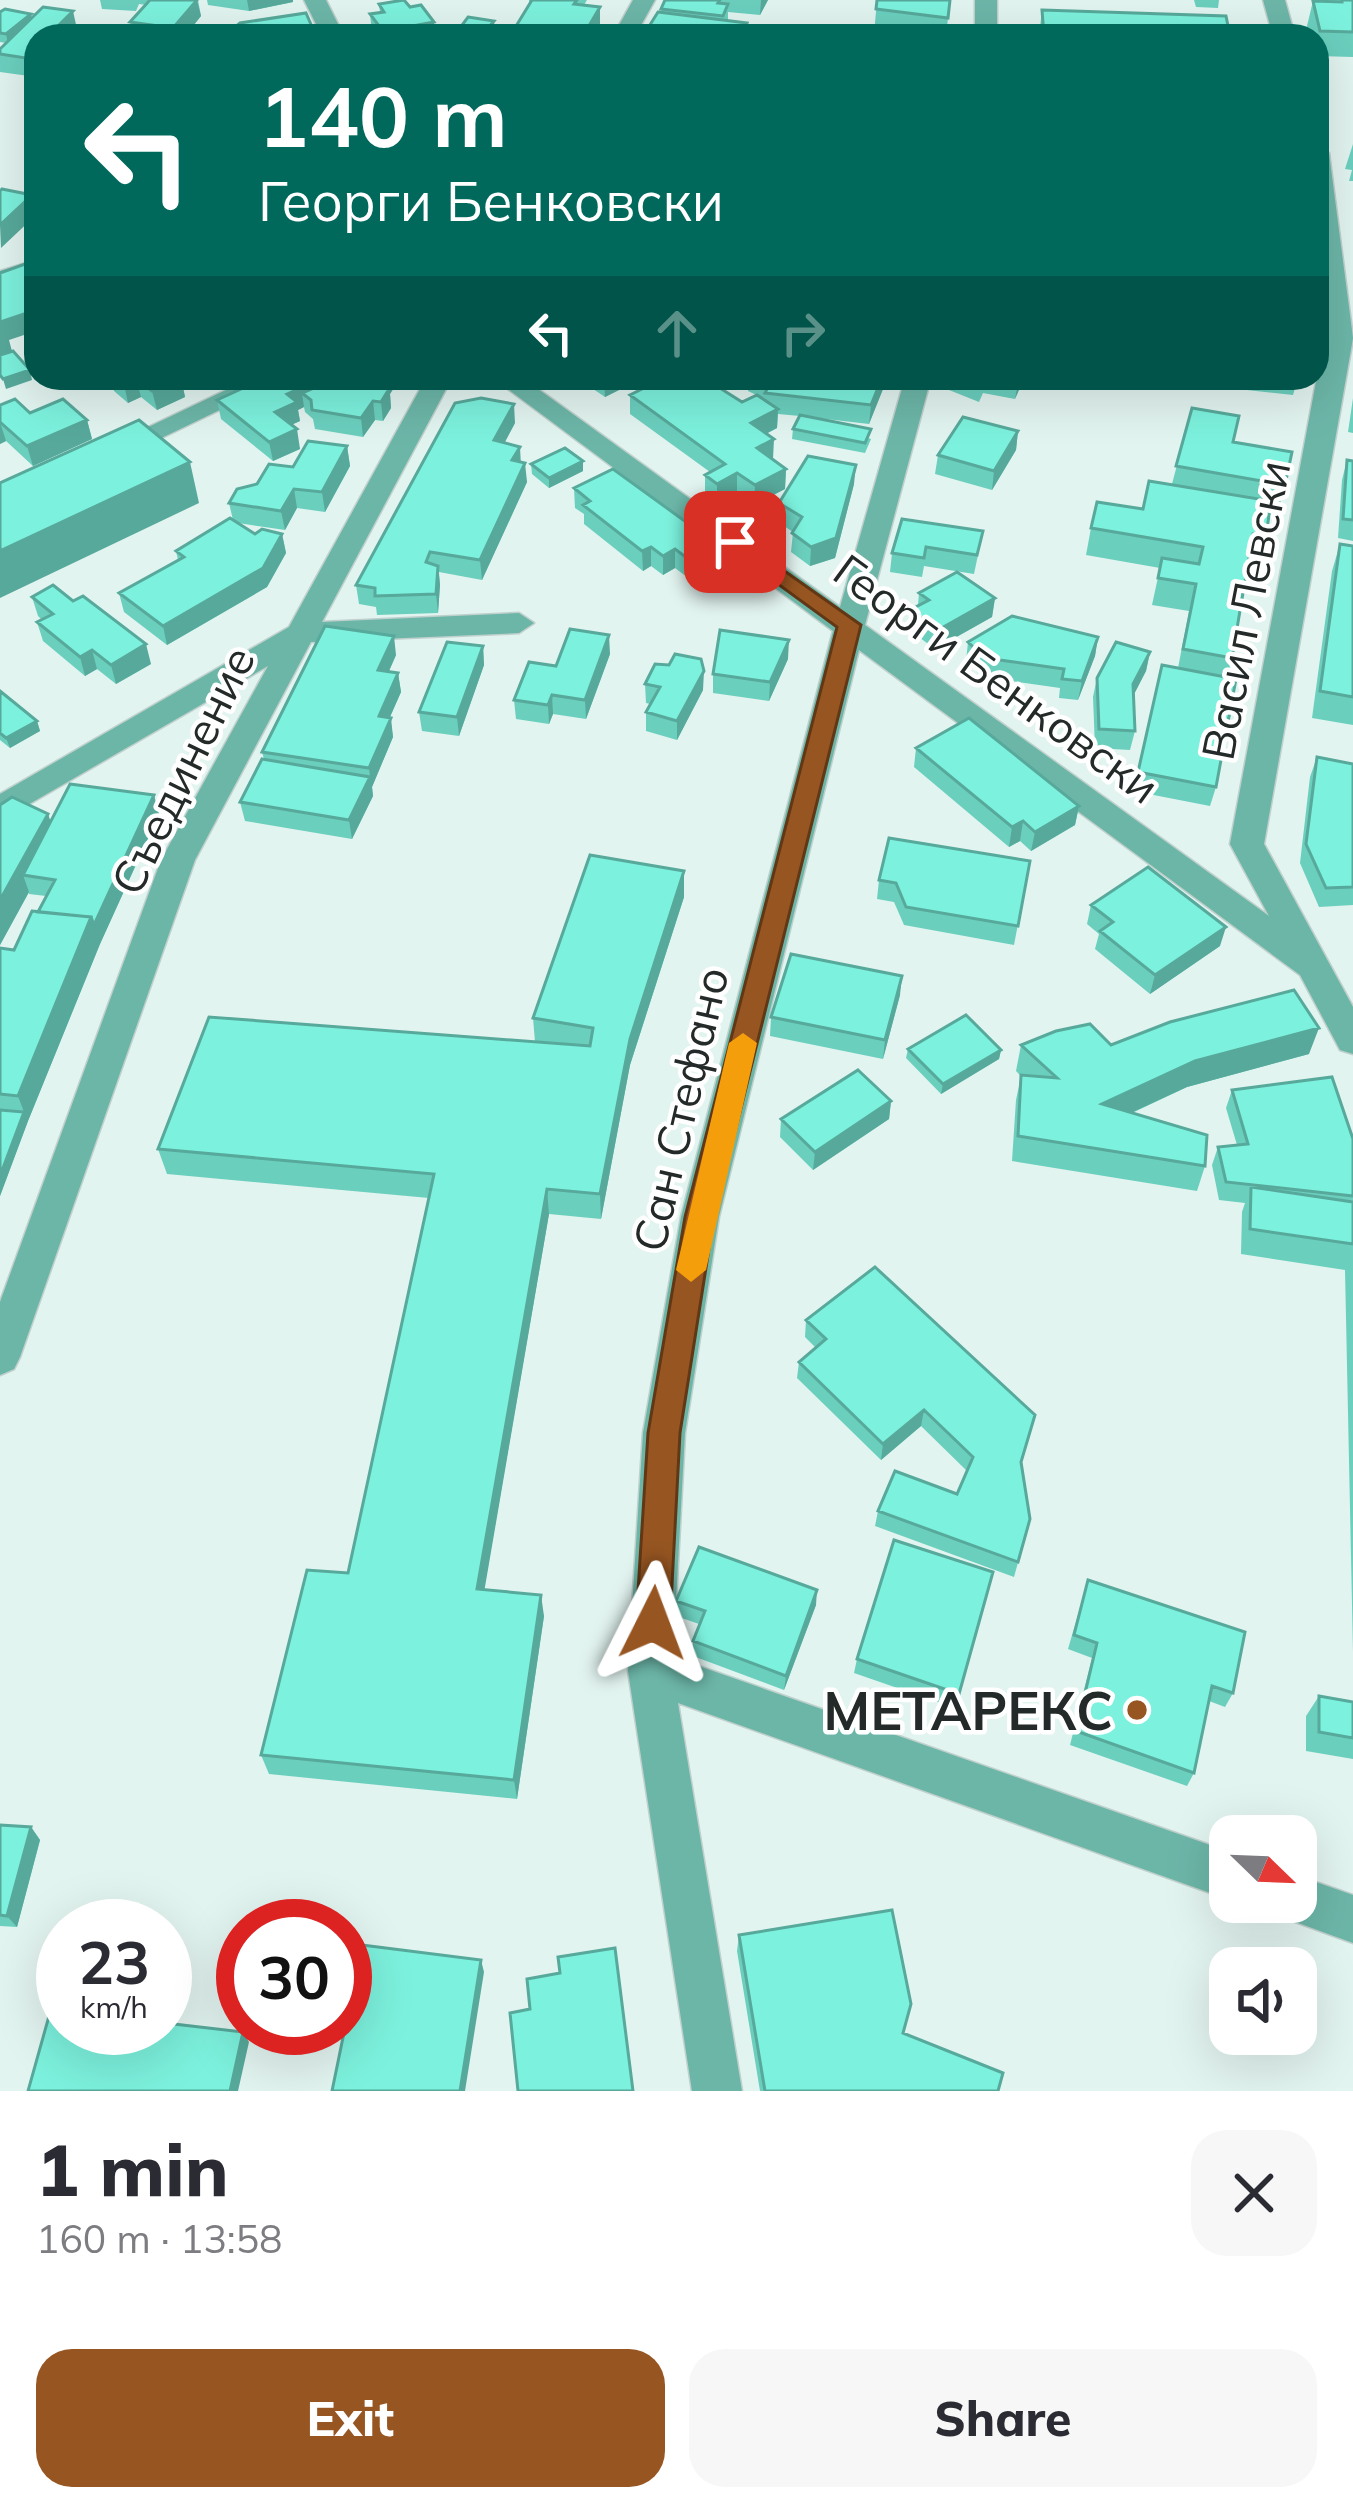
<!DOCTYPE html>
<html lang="en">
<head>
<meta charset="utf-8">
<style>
  body { margin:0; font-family:Mulish,sans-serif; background:#f7f7f7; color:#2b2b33; height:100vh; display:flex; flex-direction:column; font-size:45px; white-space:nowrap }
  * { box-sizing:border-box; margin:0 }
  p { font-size:39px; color:#7c7c81 }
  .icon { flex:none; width:66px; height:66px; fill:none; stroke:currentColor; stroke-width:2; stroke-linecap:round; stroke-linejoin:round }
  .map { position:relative; height:2091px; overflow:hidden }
  .drawer { display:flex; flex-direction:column; background:#fff; flex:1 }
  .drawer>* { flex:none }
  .banner { position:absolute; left:24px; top:24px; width:1305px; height:366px; border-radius:36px; box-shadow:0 12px 48px #0002; background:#00695c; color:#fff; overflow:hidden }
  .needle { width:78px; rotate:113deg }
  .buttons { position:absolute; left:1209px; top:1815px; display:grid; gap:24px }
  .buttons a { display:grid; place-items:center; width:108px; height:108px; border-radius:24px; background:#fff; box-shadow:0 12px 48px #0002; font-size:60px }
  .speed { position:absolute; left:36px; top:1899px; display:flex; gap:24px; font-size:60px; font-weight:700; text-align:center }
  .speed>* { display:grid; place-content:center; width:156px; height:156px; border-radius:50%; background:#fff; box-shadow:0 12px 48px #0002; line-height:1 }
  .speed small { font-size:30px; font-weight:400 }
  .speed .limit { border:18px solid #d22; background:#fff; color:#111 }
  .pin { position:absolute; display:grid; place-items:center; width:102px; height:102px; color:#fff; margin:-51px; border-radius:24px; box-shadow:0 6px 18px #0006 }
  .me { position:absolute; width:132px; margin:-66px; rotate:3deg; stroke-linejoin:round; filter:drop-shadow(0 0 9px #0008) }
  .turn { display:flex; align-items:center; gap:42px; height:252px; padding:0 36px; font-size:54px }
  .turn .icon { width:156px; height:156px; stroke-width:2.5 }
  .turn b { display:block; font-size:84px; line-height:102px }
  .lanes { display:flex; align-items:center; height:114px; padding:0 36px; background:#0003; justify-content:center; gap:60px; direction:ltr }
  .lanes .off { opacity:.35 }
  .round { display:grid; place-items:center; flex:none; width:126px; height:126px; border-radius:36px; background:#f7f7f7 }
  .overview { display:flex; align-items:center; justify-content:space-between; height:204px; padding:0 36px }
  h1 { font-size:72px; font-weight:800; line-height:90px }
  .action { display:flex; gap:24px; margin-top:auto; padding:24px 36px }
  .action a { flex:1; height:138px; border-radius:36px; background:#965521; color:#fff; font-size:48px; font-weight:800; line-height:138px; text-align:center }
  .action a+a { background:#f7f7f7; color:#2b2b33 }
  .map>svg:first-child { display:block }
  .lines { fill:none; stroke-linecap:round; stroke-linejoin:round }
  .minor-casing { stroke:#c0d0cc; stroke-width:3 }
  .minor { fill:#6cb6a8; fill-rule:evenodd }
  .wall { fill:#6bcfbe }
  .shaded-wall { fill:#57a99b }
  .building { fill:#7cf1dd; stroke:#57a99b; stroke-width:3 }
  .route { fill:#965521; stroke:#623715; stroke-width:3 }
  .slow { fill:#f59e0b }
  .poi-dot { fill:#965521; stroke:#fff; stroke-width:4.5 }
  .labels { text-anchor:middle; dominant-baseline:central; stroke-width:9; stroke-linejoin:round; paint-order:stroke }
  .street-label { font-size:45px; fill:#242a29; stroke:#fff }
  .near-poi-label { font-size:54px; font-weight:bold; fill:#242a29; stroke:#fff; text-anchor:end }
</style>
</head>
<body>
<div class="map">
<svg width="1353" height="2091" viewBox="0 0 1353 2091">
  <rect width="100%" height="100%" fill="#e2f4f0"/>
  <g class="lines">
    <g class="minor-casing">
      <path id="minor" d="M304,0H326L344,36H322Z
        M633,0H655L635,36H613Z
        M975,0H997V36H975Z
        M1263,0H1285L1295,36H1273Z
        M1317,146L1329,153L1353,338L1264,844L1353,1007V1054L1340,1050L1300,975L859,650L719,1217L685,1433L673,1657L1230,1852V1900L678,1703L742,2091H692L628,1671L643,1433L681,1217L833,631L493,378H523L840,607L905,378H931L865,625L1269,916L1230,844L1323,344Z
        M36,260V276L0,287V271Z
        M251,378H286L122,457L112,459L98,451Z
        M426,378H452L322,622L519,613L534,623L519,633L311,642L195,860L20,1357L14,1369L0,1375V1302L161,860L268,666L0,821V794L289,627Z
        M1296,1875L1353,1895V1943L1279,1916L1273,1902H1296Z"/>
    </g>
    <use href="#minor" class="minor"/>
  </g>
  <path class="wall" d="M100,0H198L201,16L185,36H132L130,22L146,5L139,4L136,11L102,9Z
    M207,0H293V2L249,11L208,5Z
    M529,0H587L584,5L600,7V25L594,36H513V31L529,5Z
    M665,0H768L760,15L728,12V21L747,32L758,33V36H643L661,12Z
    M877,0H950L946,36H891L874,34Z
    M1194,0H1219L1218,8L1196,7Z
    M1330,0H1353V57L1317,56V36H1309L1307,26L1313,1L1330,2Z
    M379,4L435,36H375L372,32L370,14L380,12Z
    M1042,10L1230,36H1039Z
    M0,12L32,18L77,29L70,36H36V77L0,72V49L6,43L0,42Z
    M1353,144V181H1349L1352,170L1345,169Z
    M36,161V181L31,180L28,170Z
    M111,378H181L185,397L157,410L141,397L128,403L114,391Z
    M265,378H336V380L351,383L349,378H400L390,394L391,408L383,421L375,420L363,437L315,429L313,419L305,412L304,407L298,410L300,421L291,425L300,449L273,461L221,419L217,400Z
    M577,378H643L605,397Z
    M748,378H884L883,389L869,424L809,417L871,439L865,453L792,439L793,429L800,416L778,414L777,428L766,434L772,459L786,469L785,489L754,505L737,493L717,503L705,494V475L710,472L630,414V395L742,402L765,400V399L748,391Z
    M939,378H1023L1015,399L983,393L979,402L939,386Z
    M1136,378H1298L1293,395Z
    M1353,398V433L1348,432Z
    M0,405L30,413L87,420L92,439L33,466L6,441L0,444Z
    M1192,408L1285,485L1280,504L1271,502L1266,536L1259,563L1249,561L1232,658L1227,677L1216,787L1210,806L1133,791L1162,665L1178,668L1189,611L1152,605L1160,568L1086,555L1091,528L1143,509L1172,484Z
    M515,423L504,443L521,462L527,482L482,580L439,572L440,585L438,613L377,615L376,607L359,604L356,585Z
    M1018,431L1016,450L992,490L935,474L938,455Z
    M347,446L350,466L325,512L297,508L285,530L238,523L255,534H282L286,553L267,587L167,645L124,612L119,593L178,560L176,551L233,520L229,503L257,484L293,467Z
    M1347,460L1353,461V541L1338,538L1342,480Z
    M531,464L583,471L549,488L532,474Z
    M854,484L835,558L810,566L791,552L793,532L778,522L779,503Z
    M574,488L715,562L687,577L675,568L663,575L651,566L643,571L584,524V514L575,508Z
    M983,531L974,574L924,566L922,577L890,572L892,553Z
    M1340,544L1353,546V725L1312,718L1332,571Z
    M919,593L995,598L992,617L935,649L908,629L910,610L918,605Z
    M32,597L151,664L116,684L97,669L85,676L43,641L37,622L42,620L38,616Z
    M1098,637L1095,656L1078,700L1059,698L1060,688L982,677L966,661L968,642Z
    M483,646L484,665L459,736L422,731L419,712Z
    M1150,652L1146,671L1134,694L1135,731L1130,750L1095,748L1093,697L1097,678Z
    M610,654L586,719L553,714L549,724L516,719L514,700L556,666Z
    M396,655L389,671L398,673L401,692L390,717L393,737L372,787L373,796L352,839L245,821L240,802L264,759L262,752Z
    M788,659L769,701L713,693V674Z
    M645,684L703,690L677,740L646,731V712L650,704L646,703Z
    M0,691L37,721L40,731L10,748L0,740Z
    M916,748L1079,806L1075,825L1031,851L1020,841L1009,847L914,767Z
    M1317,757L1353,764V905L1319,907L1300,863L1310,777Z
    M0,805L48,814L50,821L159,814L100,944L28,1121L0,1196V948L14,950L46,896L29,894V892L0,945Z
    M1030,861L1014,945L904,925L894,902L877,899L879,880Z
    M684,897L630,1065L601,1219L549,1214L484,1589L544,1616L517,1799L269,1774L261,1755L348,1573L429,1198L167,1174L158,1149L535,1042L533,1018Z
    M1091,905L1220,946L1150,994L1095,949L1099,934L1087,924Z
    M900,995L883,1059L770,1036L771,1017Z
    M1021,1045H1111L1309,1054L1187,1087L1132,1113L1205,1166L1197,1191L1012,1161L1016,1100L1021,1076L1016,1071Z
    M908,1049L1001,1050L999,1059L941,1094L906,1058Z
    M1232,1090L1353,1139V1652L1345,1270L1241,1254L1242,1212L1245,1203L1219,1200L1212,1165L1218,1147L1237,1145L1226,1108Z
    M891,1101L889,1119L813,1170L780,1137L781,1119Z
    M806,1320L1022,1462L1030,1519L1014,1577L875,1526L878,1511L957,1494L967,1471L921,1426L881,1460L797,1378L799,1362L816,1348L805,1337Z
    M993,1572L955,1708L854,1673L857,1659Z
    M1088,1580L1233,1693L1225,1707L1209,1701L1194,1773L1187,1786L1070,1745L1092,1658L1068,1649Z
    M676,1601L816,1605L784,1690L693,1656V1641L699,1624L676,1616Z
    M1319,1696L1353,1702V1759L1306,1751V1716Z
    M0,1825L31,1827L40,1840L17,1927L0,1926Z
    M739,1935L903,2033L998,2091H760L737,1951Z"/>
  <path class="shaded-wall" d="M197,0L201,16L185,36H175L173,28Z
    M247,0H293V2L249,11Z
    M761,0H768L760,15Z
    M600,7V25L594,36H583Z
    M73,11L77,29L70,36H53L52,32Z
    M31,14L33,23L8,44L6,34Z
    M494,21L495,31L490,36H481Z
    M434,22L435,36H392L391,30Z
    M32,195L36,215L1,248L0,225Z
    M36,310V331L9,340L13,355L0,359V322Z
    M30,370L32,380L6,389L3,379Z
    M136,378L141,397L128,403L124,384Z
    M181,378L185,397L157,410L152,391Z
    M323,378H336L338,392L311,400L302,393L304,407L298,410L300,421L278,431L275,412L287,394Z
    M386,378H400L390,394L391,408L383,421L381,402L385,395L384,381Z
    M604,378H643L605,397Z
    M882,378H884L883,389L869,424L871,405Z
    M1019,378H1023V381L1015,399Z
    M373,401L375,420L363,437L361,418Z
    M514,404L515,423L496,459L494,440Z
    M778,409L777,428L750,442L751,423Z
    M87,420L92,439L33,466L27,446Z
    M0,422L6,441L0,444Z
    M297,429L300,449L273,461L269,442Z
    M1018,431L1016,450L992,490L994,471Z
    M774,439L773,459L756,468L757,448Z
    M347,446L350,466L325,512L322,492Z
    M520,447L521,466L512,460Z
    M583,461V471L549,488V478Z
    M190,462L199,503L0,598V551Z
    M525,463L527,482L482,580L480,560Z
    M856,465L854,484L835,558L810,566L811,547Z
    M786,469L785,489L754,505L755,485Z
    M737,473V493L717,503V484Z
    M294,489L297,508L285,530L281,511Z
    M282,534L286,553L267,587L167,645L163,626Z
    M715,543V562L687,577V558Z
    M651,547V566L643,571L642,551Z
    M675,549V568L663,575V556Z
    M438,566L440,585L438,613L436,594Z
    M995,598L992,617L935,649L938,630Z
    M609,635L610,654L586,719L585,700Z
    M394,636L396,655L381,689L378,670Z
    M1098,637L1095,656L1078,700L1082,681Z
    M789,640L788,659L769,701L770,682Z
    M146,644L151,664L116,684L111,665Z
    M483,646L484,665L459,736L457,717Z
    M92,650L97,669L85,676L80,657Z
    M1150,652L1146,671L1129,704L1133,684Z
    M704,671L703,690L677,740V721Z
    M398,673L401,692L382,735L379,716Z
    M552,695L553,714L549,724L548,705Z
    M391,718L393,737L372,787L373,796L352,839L349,820L370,777L369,768Z
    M37,721L40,731L10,748L6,738Z
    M154,795L159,814L100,944L28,1121L0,1196V1176L24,1112L18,1096L91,917Z
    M1079,806L1075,825L1031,851L1035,832Z
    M48,814L57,840L23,875L29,892L0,945V900Z
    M1023,821L1020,841L1009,847L1012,827Z
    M684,871V897L630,1065L601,1219L600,1194L630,1039Z
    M1226,927L1220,946L1150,994L1155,975Z
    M902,976L900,995L883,1059L885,1040Z
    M1319,1028L1309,1054L1187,1087L1096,1129L1102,1104L1195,1061Z
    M1001,1050L999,1059L941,1094L943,1084Z
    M891,1101L889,1119L813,1170L815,1152Z
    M547,1189L549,1214L481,1610L477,1589Z
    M924,1410L921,1426L881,1460L883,1444Z
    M817,1590L816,1605L784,1690L786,1676Z
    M541,1595L544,1616L517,1799L514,1780Z
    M31,1827L40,1840L17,1927L7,1916Z
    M481,1960L484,1972L465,2091H460Z
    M243,2032L249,2042L238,2091H230Z"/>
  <path class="building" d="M150,0H197L173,28L130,22Z
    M404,0L410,7L421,5L434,22L391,30L379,26L370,14L384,12L379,4Z
    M532,0H577L574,4L600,7L583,36H555L559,29L546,28L542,35L513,31Z
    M665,0H720L718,3L728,4L723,16L661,9Z
    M877,0H950L948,18L876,9Z
    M1342,0H1353V32L1320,31L1313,1L1342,2Z
    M43,7L73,11L52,32L58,33L55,36H36V55L32,59L0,54V49Z
    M5,9L31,14L6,34L0,33V12Z
    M1042,10L1226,16L1230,36H1044Z
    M658,12L747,23L743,31L758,33L756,36H643Z
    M306,13L316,36H225L240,23Z
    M468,17L494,21L481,36H454Z
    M2,189L32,195L0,225V191Z
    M25,264L36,277V310L0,322V273Z
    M13,351L30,370L3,379L0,375V355Z
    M117,378H181L152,391L136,378L124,384Z
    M265,378H323L287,394L297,402L275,412L297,429L269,442L217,400Z
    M664,378H704L742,402L757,395L778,409L751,423L774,439L757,448L786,469L755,485L737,473L717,484L705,475L725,464L630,395Z
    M762,378H882L871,405L765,393L771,382Z
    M332,380L389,389L381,402L373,401L361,418L312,410L311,400L302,393Z
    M481,398L514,404L494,440L520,447L512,460L525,463L480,560L430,552L426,562L438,566L436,594L375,596V588L356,585L455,403Z
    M15,399L30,413L63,399L87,420L27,446L0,422V405Z
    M1192,408L1239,416L1233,442L1292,452L1285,485L1176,466Z
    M800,415L871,429L865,443L793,429Z
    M963,417L1018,431L994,471L938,455Z
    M139,420L190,462L0,551V483Z
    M308,441L347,446L322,492L294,489L281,511L229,503L237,489L257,484L269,464L293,467Z
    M565,448L583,461L549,478L531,464Z
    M808,456L856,465L836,538L811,547L792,533L802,517L779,503Z
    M1347,460L1353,461V520L1343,519Z
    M613,469L715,543L687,558L675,549L663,556L651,547L642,551L583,505L590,501L574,488Z
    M1149,481L1271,501L1266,536L1253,534L1232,658L1183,649L1196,584L1158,578L1162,558L1199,564L1203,547L1091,528L1097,502L1143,509Z
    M230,518L255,534L262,529L282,534L263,568L163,626L119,593L184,557L176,551Z
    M902,519L983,531L977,555L926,547L924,558L892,553Z
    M1340,544L1353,546V697L1320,691Z
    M957,572L995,598L938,630L910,610L929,600L919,593Z
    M53,585L73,601L83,596L146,644L111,665L92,650L80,657L37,622L53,614L32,597Z
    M1012,616L1098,637L1082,681L1062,679L1064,669L985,658L968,642Z
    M325,626L394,636L378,670L398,673L379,716L391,718L369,768L262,752Z
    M570,629L609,635L585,700L552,695L548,705L514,700L529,662L556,666Z
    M720,630L789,640L770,682L713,674Z
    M447,642L483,646L457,717L419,712Z
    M1116,642L1150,652L1133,684L1135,731L1099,729L1097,678Z
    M675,654L701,659L704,671L677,721L646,712L660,687L645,684L655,664L669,665Z
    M1162,665L1236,679L1216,787L1138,772Z
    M0,691L37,721L6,738L0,733Z
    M969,718L1079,806L1035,832L1023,821L1012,827L916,748Z
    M1317,757L1353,764V887L1326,888L1306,844Z
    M262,759L370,777L349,820L240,802Z
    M70,784L154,795L94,925L91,917L38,912L55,880L23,875Z
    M12,797L48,814L0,900V805Z
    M889,838L1030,861L1018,926L906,907L896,883L879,880Z
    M590,855L684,871L630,1039L600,1194L547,1189L477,1589L541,1595L514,1780L261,1755L307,1570L348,1573L434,1174L158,1149L209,1017L590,1046L593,1028L533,1018Z
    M1148,867L1226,927L1155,975L1100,931L1113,922L1091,905Z
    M32,911L91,917L18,1096L0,1094V948L14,950Z
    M791,954L902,976L885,1040L771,1017Z
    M1294,990L1319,1028L1195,1061L1102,1104L1207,1135L1205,1166L1018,1136L1021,1075L1057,1078L1021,1045L1056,1031L1090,1024L1111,1045L1170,1022Z
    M966,1015L1001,1050L943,1084L908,1049Z
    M858,1070L891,1101L815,1152L781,1119Z
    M1332,1077L1353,1139V1196L1226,1182L1218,1147L1248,1144L1232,1090Z
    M0,1110L24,1112L0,1176Z
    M1251,1187L1353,1202V1244L1250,1229Z
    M875,1267L1035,1415L1021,1462L1030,1519L1018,1562L878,1511L895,1471L957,1494L973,1457L924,1410L883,1444L799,1362L826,1339L806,1320Z
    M894,1540L993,1572L959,1694L857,1659Z
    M699,1547L817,1590L786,1676L693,1641L705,1611L676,1601Z
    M1088,1580L1245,1632L1233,1693L1212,1686L1194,1773L1076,1731L1097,1643L1074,1635Z
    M1319,1696L1353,1702V1738L1319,1732Z
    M0,1825L31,1827L7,1916L0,1915Z
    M892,1910L911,2004L903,2033L1003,2073L998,2091H765L739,1935Z
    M362,1945L481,1960L460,2091H332Z
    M615,1948L633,2091H518L510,2013L530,2009L527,1979L560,1973L558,1957Z
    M51,2009L63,2011V2028H165V2023L243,2032L230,2091H28Z"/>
  <path class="route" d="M735,536L861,625L714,1217L680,1433L670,1623L665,1635L653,1639L641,1635L636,1623L648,1433L685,1217L837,627L727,547V538Z"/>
  <path class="slow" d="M743,1033L757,1043L706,1270L691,1282L676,1270L729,1043Z"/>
  <circle class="poi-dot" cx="1137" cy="1710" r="12"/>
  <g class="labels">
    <g class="street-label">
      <text transform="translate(1245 610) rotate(-79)">Васил Левски</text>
      <text transform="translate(997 678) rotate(36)">Георги Бенковски</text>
      <text transform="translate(182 770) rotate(-64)">Съединение</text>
      <text transform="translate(680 1109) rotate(-77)">Сан Стефано</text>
    </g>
    <g class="near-poi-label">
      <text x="1113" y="1710">МЕТАРЕКС</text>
    </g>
  </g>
</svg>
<div class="buttons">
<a><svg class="needle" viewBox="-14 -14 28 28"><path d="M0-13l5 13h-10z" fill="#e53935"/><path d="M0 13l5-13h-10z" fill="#7c7c81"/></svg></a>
<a><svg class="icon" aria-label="sound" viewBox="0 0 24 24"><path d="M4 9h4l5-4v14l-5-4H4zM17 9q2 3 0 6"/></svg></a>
</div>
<div class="speed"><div>23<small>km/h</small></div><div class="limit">30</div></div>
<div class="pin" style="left:735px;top:542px;background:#d93025"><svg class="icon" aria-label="arrive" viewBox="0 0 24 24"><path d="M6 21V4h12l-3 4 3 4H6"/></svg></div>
<svg class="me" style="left:653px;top:1623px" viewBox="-20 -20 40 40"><path d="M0-17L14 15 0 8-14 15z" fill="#965521" stroke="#fff" stroke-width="4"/></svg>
<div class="banner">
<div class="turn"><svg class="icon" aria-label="left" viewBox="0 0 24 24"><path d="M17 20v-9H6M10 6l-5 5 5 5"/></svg><div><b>140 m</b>Георги Бенковски</div></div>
<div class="lanes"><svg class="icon" aria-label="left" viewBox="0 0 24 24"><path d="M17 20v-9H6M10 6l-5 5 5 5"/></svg><svg class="icon off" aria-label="ahead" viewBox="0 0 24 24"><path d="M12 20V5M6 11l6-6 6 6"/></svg><svg class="icon off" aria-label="right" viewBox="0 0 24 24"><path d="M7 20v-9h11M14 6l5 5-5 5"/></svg></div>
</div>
</div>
<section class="drawer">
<div class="overview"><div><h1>1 min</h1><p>160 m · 13:58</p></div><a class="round"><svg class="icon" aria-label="close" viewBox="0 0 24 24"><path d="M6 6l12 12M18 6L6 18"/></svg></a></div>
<div class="action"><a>Exit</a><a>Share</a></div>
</section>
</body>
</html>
